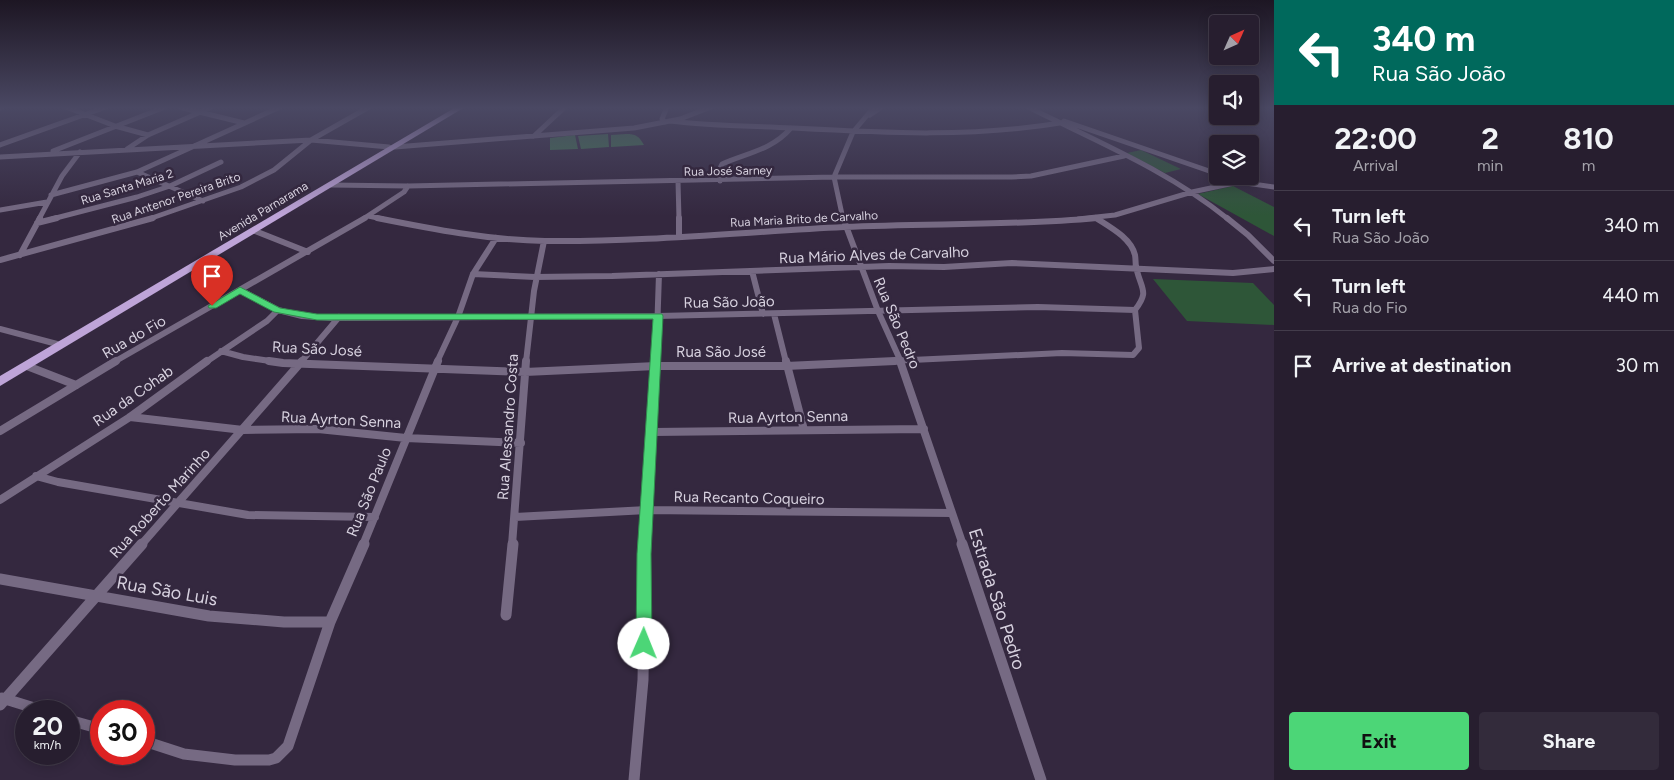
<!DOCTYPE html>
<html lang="en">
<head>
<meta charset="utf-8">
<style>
  body { margin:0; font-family:Figtree,sans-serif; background:#332b3b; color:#f1f3f6; height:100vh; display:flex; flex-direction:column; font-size:19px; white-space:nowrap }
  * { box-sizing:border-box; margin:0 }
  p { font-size:16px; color:#a4a2aa }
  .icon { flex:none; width:28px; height:28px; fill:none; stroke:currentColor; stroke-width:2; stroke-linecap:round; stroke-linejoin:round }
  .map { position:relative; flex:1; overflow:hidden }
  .panel { display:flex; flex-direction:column; background:#271e2f; width:400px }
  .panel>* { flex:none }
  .guide { background:#00695c; color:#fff; overflow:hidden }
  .needle { width:32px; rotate:45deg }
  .fabs { position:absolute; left:1209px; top:15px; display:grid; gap:10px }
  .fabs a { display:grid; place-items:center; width:50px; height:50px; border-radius:5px; background:#271e2f; box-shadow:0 2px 12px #0003,0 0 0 1px #433c4b; font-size:25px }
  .speed { position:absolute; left:15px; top:700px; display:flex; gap:10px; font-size:25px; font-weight:700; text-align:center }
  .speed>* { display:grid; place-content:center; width:65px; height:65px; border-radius:50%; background:#271e2f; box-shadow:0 2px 12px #0003,0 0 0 1px #433c4b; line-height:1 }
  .speed small { font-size:12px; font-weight:400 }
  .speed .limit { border:8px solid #d22; background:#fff; color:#111 }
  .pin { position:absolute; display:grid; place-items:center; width:42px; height:42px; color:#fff; margin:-51px -21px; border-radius:50% 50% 50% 0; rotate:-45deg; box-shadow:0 0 5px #0007 }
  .pin .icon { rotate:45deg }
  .me { position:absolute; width:55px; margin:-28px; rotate:1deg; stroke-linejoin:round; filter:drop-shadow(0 0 4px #0008) }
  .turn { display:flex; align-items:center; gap:18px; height:105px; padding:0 15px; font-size:22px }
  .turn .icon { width:65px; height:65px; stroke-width:2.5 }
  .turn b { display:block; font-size:35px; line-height:42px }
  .eta { display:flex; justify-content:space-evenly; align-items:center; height:85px; text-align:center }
  .eta b { font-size:30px; font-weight:700; line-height:35px }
  .primary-button { display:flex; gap:10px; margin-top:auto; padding:10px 15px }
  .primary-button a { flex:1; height:58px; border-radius:5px; background:#4cd677; color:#111; font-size:20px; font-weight:700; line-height:58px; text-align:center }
  .primary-button a+a { background:#332b3b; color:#f1f3f6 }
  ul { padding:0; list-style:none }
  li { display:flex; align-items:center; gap:15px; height:70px; padding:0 15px; border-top:1px solid #433c4b }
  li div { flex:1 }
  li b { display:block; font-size:19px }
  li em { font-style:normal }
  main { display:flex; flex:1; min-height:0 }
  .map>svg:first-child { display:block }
  .green { fill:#2e5638 }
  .water { fill:#407a4e }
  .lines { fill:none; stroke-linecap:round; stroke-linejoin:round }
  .street-far3 { stroke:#766a83; stroke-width:5 }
  .street-far2 { stroke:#766a83; stroke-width:6 }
  .street-far1 { stroke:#766a83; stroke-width:8 }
  .street { stroke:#766a83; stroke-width:11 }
  .primary { fill:#bea4d8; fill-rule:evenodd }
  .route { fill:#4cd677; stroke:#318b4d }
  .labels { text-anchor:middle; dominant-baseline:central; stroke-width:5; stroke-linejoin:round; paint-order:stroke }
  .far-street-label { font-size:12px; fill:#d7d1df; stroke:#34283f }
  .street-label { font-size:15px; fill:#d7d1df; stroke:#34283f }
  .near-street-label { font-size:18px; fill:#d7d1df; stroke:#34283f }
</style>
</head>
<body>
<main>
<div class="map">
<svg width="1274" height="780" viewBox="0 0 1274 780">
  <rect width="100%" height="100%" fill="#34283f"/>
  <path class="green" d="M1141,150L1181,169L1165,173L1127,153Z
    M1233,186L1274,207V236L1198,194Z
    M1153,279L1253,283L1274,305V325L1187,321Z"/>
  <path class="water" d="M608,134L609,147L581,149L578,136Z
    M626,134C636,134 639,136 644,145L611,147V135Z
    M575,135L578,149L550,150V138Z"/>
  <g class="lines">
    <path class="street-far3" d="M66,107L115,126L148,135
      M179,107L244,123
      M1028,107C1096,141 1169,171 1228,219
      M0,108L2,107
      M870,115L882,107
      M670,121C711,126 751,126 792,128C884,133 974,138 1066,122
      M1064,121L1218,174
      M665,122L662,119L667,107
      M534,136L565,107
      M0,145L106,107
      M395,147L634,128L680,119L711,107
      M127,149L148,135L212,107
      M53,151L165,107
      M0,157L311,140L389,147
      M137,172L203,201
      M1223,176L1239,182L1274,187
      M678,181L679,219
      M720,181L719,170L722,164C747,153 772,150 791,128
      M331,185L408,186L834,177H1012L1031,176L1124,156
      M51,195L137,172L280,107
      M0,210L47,202
      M368,216L383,219
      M1096,218L1098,219
      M39,219L62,176L80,152
      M52,219L137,197L170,186L221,162
      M149,219L241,187L274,170L311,140L369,107
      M363,219L404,192L408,186
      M843,219L834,177L853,132L874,107
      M1078,219L1115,215L1192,192L1239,182"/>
    <path class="street-far2" d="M377,218C432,229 488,240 545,241C645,242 744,232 844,227C928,223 1013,226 1097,218
      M679,218V237
      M843,218L878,311L901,362
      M1227,218L1248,235L1274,261
      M37,223L57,218
      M255,231L308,252
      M20,255L40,218
      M0,260L153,218
      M752,271L763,314
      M473,274L535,277L612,276L889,266L944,267L1012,263L1233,273L1274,269
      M240,290L278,310L302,316L331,318L658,316L1038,307L1135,310
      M774,314L786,362
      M0,329L57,344
      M221,351L243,357L277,362
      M114,362L365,218
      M206,362L267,321L278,310
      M301,362L339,317
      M437,362L458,317L473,274L496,238
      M526,362L534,291L544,241
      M656,362L659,274
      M869,362L1062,353L1133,355L1139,348L1135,310C1149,292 1142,290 1137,271C1135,266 1136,260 1135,255C1131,238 1110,227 1096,218"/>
    <path class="street-far1" d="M269,361L283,363L525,372L656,366H786L895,361
      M786,361L804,430
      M900,361L963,545
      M27,366L76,385
      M130,417L243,430L318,429L406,438L521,443
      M0,431L116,361
      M653,432L924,429
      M36,476L58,482L248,515L375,517
      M0,500L130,417L207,361
      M515,517L647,510L952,513
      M141,545L302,361
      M363,545L438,361
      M512,545L526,361
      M645,545L656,361"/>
    <path class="street" d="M962,544L1041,780
      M0,579L209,616L284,622H330
      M506,615L513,544
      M2,698L44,711
      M0,705L142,544
      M69,720L101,729
      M144,741L184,754L235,760H269L276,758L288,746L330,622L364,544
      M634,780L643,680L645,544"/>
    <path class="primary" d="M456,107H465L0,386V376Z"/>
  </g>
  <linearGradient id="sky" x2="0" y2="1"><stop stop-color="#1d1623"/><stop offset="0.5" stop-color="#4a4863"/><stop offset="1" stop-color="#4a4863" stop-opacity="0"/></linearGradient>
  <rect width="1274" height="216" fill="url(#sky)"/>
  <path class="route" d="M240,287L280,308L317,314H662L663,316L651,554L652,644L650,649L644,651L639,649L636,644L637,554L653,319L317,320L274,312L240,294L216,308H209L208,306Z"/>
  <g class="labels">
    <g class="far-street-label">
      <text transform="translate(728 171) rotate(-1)">Rua José Sarney</text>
      <text transform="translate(127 187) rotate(-17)">Rua Santa Maria 2</text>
      <text transform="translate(176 198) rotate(-19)">Rua Antenor Pereira Brito</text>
      <text transform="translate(263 211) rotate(-31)">Avenida Parnarama</text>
      <text transform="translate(804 219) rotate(-3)">Rua Maria Brito de Carvalho</text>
    </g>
    <g class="street-label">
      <text transform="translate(874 255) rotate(-2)">Rua Mário Alves de Carvalho</text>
      <text transform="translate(729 302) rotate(-1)">Rua São João</text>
      <text transform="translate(897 323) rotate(67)">Rua São Pedro</text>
      <text transform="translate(134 337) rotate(-30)">Rua do Fio</text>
      <text transform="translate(317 349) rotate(3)">Rua São José</text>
      <text x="721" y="352">Rua São José</text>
      <text transform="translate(133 396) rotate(-35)">Rua da Cohab</text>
      <text transform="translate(788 417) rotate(-1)">Rua Ayrton Senna</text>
      <text transform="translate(341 420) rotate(3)">Rua Ayrton Senna</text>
      <text transform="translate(508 427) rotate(-86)">Rua Alessandro Costa</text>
      <text transform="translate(369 492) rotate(-68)">Rua São Paulo</text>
      <text transform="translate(749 498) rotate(1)">Rua Recanto Coqueiro</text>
      <text transform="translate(160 503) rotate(-48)">Rua Roberto Marinho</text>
    </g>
    <g class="near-street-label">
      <text transform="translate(167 591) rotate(10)">Rua São Luis</text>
      <text transform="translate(997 599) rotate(72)">Estrada São Pedro</text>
    </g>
  </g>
</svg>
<div class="fabs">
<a><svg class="needle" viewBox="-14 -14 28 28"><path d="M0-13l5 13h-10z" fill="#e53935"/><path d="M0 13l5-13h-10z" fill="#a4a2aa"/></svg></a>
<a><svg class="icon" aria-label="sound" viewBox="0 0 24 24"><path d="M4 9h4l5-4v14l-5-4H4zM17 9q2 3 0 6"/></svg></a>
<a><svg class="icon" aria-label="layers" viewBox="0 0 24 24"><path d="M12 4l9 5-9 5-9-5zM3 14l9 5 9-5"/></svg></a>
</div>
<div class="speed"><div>20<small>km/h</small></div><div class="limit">30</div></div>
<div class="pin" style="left:212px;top:306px;background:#d93025"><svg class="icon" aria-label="arrive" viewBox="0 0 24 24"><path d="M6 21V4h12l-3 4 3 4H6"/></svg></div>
<svg class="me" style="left:644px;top:644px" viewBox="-20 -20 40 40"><circle r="19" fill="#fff"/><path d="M0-13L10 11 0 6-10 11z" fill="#4cd677"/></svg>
</div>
<section class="panel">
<div class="guide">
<div class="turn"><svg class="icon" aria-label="left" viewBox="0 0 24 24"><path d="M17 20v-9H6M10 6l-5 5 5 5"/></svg><div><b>340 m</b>Rua São João</div></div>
</div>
<div class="eta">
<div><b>22:00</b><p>Arrival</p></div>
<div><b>2</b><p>min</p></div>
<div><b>810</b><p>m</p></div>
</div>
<ul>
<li><svg class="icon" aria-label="left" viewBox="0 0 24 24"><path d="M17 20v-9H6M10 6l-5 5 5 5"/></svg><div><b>Turn left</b><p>Rua São João</p></div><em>340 m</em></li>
<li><svg class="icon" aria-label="left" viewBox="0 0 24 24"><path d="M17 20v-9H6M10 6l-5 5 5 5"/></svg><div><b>Turn left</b><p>Rua do Fio</p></div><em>440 m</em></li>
<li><svg class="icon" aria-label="arrive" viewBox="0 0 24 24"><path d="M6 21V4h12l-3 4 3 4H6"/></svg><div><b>Arrive at destination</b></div><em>30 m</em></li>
</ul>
<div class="primary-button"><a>Exit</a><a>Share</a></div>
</section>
</main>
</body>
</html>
